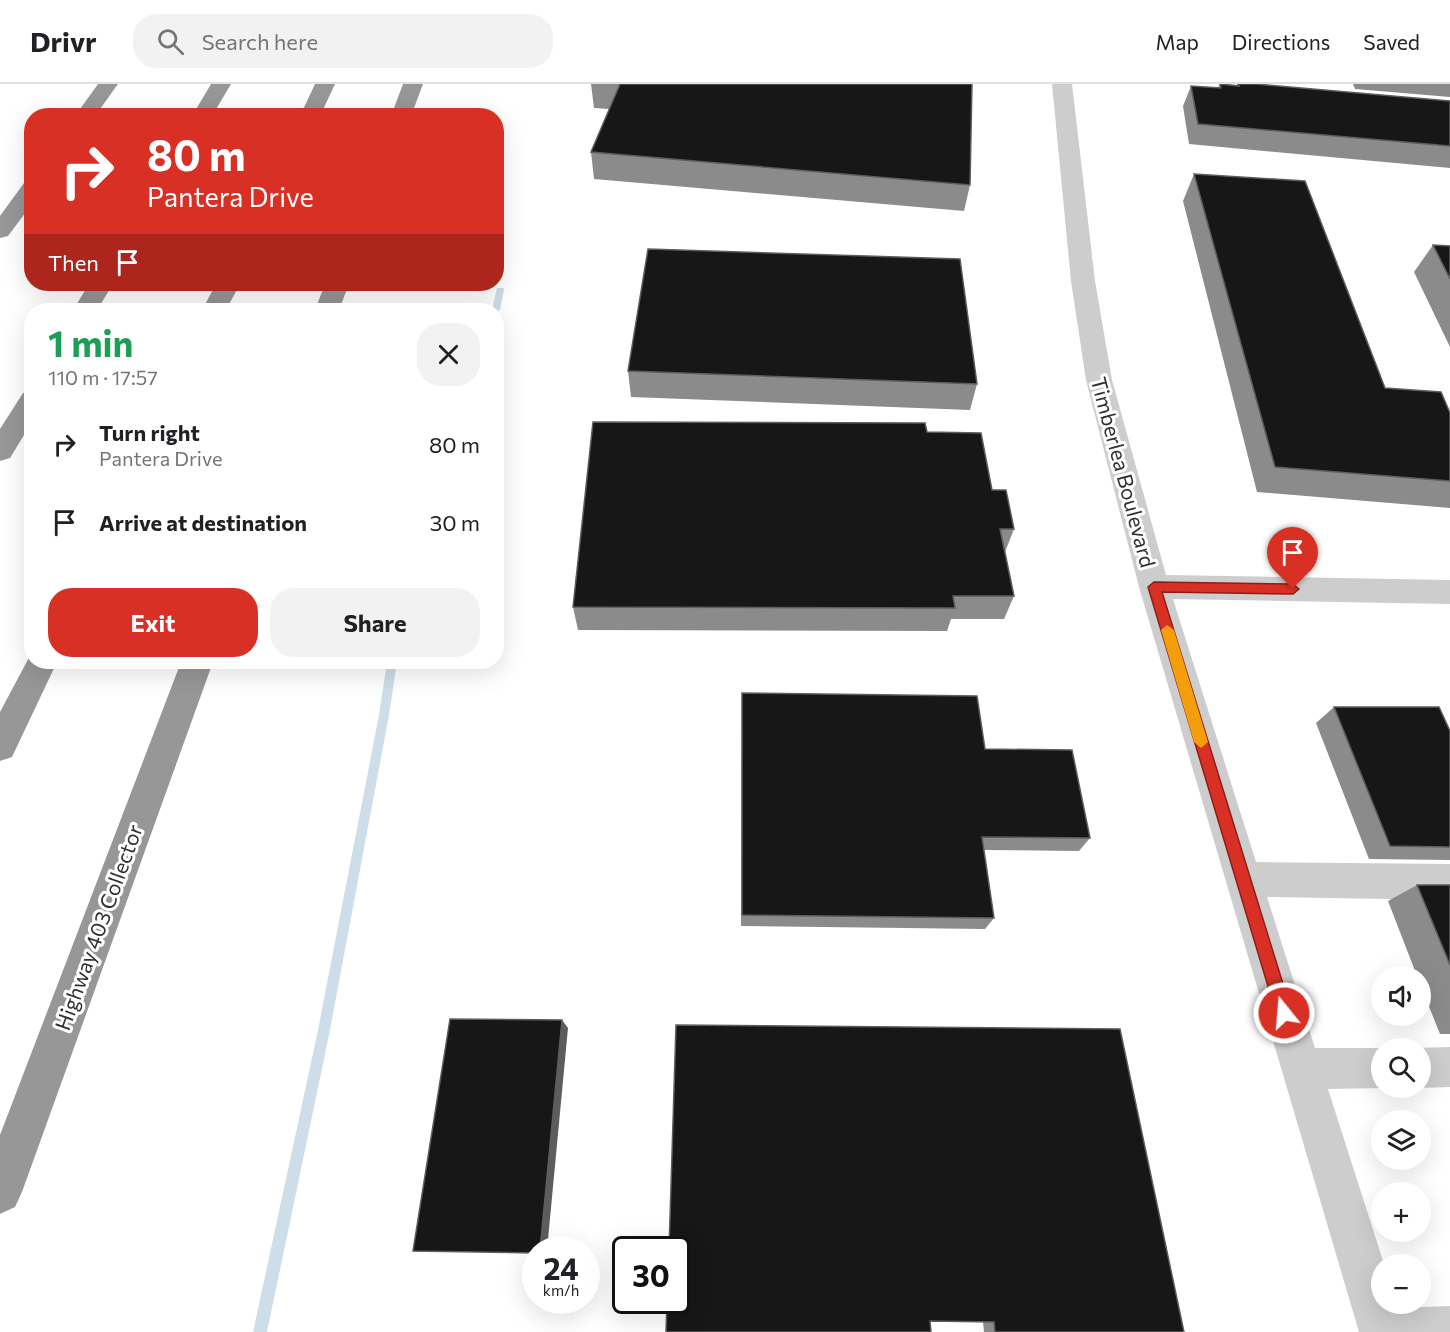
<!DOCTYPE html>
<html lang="en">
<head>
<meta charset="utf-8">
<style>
  body { margin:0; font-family:Commissioner,sans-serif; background:#f2f2f2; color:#202124; height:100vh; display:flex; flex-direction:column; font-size:22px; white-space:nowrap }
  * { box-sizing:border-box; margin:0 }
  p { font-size:20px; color:#757577 }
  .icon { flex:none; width:33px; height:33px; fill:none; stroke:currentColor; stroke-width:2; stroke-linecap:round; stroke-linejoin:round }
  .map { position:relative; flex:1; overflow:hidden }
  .sheet { position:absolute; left:24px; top:219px; width:480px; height:366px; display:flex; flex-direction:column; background:#fff; border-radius:24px; box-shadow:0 6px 24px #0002 }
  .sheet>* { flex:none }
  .banner { position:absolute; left:24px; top:24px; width:480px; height:183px; border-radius:24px; box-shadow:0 6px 24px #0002; background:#d93025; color:#fff; overflow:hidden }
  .tools { position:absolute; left:1371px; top:882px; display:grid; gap:12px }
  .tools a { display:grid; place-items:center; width:60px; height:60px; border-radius:50%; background:#fff; box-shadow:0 6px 24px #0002; font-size:30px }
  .speed { position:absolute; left:522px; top:1152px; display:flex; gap:12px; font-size:30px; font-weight:700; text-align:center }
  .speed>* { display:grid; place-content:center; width:78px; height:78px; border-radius:50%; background:#fff; box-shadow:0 6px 24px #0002; line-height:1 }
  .speed small { font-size:15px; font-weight:400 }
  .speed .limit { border:3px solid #111; border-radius:9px; background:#fff; color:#111 }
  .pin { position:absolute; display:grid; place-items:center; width:51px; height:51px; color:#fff; margin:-62px -26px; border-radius:50% 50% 50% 0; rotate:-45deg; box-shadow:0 0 6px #0007 }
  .pin .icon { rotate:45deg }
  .me { position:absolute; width:66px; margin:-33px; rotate:343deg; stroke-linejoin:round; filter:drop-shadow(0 0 4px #0008) }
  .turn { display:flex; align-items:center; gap:21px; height:126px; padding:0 24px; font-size:27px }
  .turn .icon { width:78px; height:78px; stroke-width:2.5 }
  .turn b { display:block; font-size:42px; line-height:51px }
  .then { display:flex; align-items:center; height:57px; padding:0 24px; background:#0003; gap:12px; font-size:22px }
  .round { display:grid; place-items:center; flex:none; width:63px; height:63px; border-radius:24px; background:#f2f2f2 }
  .headline { display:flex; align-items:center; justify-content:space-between; height:102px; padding:0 24px }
  h1 { font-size:36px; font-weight:700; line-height:45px; color:#1e9e55 }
  .primary-button { display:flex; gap:12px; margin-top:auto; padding:12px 24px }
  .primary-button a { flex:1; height:69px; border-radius:24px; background:#d93025; color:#fff; font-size:24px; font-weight:700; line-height:69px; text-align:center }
  .primary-button a+a { background:#f2f2f2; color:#202124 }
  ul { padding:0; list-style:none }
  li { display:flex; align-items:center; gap:18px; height:78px; padding:0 24px }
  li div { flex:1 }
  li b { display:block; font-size:22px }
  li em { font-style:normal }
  header { display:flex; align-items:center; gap:36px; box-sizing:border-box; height:84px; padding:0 30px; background:#fff; border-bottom:2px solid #e0e0e0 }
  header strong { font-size:28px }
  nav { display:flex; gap:33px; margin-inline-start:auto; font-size:21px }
  .search { width:420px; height:54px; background:#f2f2f2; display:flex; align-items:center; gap:15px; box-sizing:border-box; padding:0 21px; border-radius:24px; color:#757577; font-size:22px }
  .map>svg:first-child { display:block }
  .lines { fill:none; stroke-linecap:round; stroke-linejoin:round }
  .stream { fill:#cddee9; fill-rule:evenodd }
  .minor { fill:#cdcdcd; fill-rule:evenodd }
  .highway { fill:#979797; fill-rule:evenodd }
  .wall { fill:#8b8b8b }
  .shaded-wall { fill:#5d5d5d }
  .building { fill:#171717; stroke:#5d5d5d; stroke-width:1.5 }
  .route { fill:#d93025; stroke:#8d1f18; stroke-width:1.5 }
  .slow { fill:#f59e0b }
  .labels { text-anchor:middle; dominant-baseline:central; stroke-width:6; stroke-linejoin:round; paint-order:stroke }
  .street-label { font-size:21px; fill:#303030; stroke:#fff }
</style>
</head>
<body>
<header>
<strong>Drivr</strong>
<div class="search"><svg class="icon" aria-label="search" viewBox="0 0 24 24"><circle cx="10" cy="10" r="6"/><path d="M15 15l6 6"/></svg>Search here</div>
<nav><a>Map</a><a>Directions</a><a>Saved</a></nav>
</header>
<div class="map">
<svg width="1450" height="1248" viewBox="0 0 1450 1248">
  <rect width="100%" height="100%" fill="#fff"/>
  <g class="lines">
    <path class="stream" d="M497,204H503L504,206L500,226L496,228V226H492Z
      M387,578H397L389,631L329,951L267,1248H253L317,951L379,631Z"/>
    <path class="minor" d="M1052,0H1072L1095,197L1112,296L1166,491L1450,496V520L1173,515L1256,778L1450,780V816L1267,813L1315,964H1384H1382V1004H1384L1328,1005L1384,1180H1382V1220H1396L1398,1224L1450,1222V1248H1359L1139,503L1086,296L1071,197Z
      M1450,963V1003L1420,1004H1418H1420V964H1418Z"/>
    <path class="highway" d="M98,0H118L95,32H75Z
      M211,0H231L212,32H192Z
      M315,0H335L320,32H300Z
      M403,0H423L411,32H391Z
      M32,98V120L8,152L0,154V132L24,99Z
      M89,200H113L97,226H73Z
      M216,200H240L226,226H202Z
      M325,200H349L339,226H315Z
      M32,306V338L10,374L0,377V345L23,309Z
      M32,568V578H57L12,673L0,677V628Z
      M181,578H213L22,1108L15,1123L0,1130V1051Z"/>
  </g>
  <path class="wall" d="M591,0H972L970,101L964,127L594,95L591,68L609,25L594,24Z
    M1220,0L1237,1V0H1256L1450,17V84L1189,60L1183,22L1191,2L1218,4Z
    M1353,0H1450V13L1355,5Z
    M1194,90L1385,304L1450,329V424L1257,408L1183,117Z
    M1433,161L1450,162V263L1414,188Z
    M628,287L977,300L970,326L631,313Z
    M927,348L992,406L1014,445L1005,468L1014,512L1004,535H951L947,547L578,546L573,523Z
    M742,609L985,665L1090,754L1079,767L984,766L994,834L985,845L741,842Z
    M1334,623L1450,647V776L1369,775L1316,639Z
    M1417,801H1450V950H1440L1420,900V892H1417L1388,817Z
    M1120,945L1184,1248H984L983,1238L930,1237L666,1248Z"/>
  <path class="shaded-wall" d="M562,936L568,944L547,1166H540Z"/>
  <path class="building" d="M620,0H972L970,101L591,68Z
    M1220,0L1239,2L1238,0H1256L1450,17V62L1198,40L1191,2L1221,4Z
    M1194,90L1305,97L1385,304L1441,308L1450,329V397L1275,383Z
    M1433,161L1450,162V195Z
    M648,165L960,175L977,300L628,287Z
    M593,338L925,339L927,348L981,349L992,406H1006L1014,445H1000L1014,512H953L955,524L573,523Z
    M742,609L977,612L985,665L1072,666L1090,754L982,753L994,834L742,831Z
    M1334,623H1439L1450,647V763L1390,762Z
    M1417,801H1450V881Z
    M450,935L562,936L540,1166H536V1169L413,1167Z
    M676,941L1120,945L1184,1248H995L994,1238L930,1237L931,1248H666L667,1216H676V1166H669Z"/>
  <path class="route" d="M1154,498L1293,500L1299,505L1293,510L1162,508L1292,929L1290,935L1284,937L1278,935L1276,929L1148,503Z"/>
  <path class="slow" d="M1167,541L1174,546L1208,658L1201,664L1194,658L1161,546Z"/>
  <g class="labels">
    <g class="street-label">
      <text transform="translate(1124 388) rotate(75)">Timberlea Boulevard</text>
      <text transform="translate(98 843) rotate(-70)">Highway 403 Collector</text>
    </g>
  </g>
</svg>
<div class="tools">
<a><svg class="icon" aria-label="sound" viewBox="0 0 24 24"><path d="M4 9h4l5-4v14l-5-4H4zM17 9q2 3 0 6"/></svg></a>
<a><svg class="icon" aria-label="search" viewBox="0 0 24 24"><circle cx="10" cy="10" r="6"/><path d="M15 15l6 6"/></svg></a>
<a><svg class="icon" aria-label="layers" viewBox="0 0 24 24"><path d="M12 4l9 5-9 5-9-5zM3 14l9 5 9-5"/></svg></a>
<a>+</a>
<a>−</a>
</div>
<div class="speed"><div>24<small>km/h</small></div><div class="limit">30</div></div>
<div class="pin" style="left:1293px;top:505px;background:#d93025"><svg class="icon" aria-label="arrive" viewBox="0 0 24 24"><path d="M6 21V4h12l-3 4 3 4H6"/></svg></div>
<svg class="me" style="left:1284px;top:929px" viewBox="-20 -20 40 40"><circle r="17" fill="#d93025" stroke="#fff" stroke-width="3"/><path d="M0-11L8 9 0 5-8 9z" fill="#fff"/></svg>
<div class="banner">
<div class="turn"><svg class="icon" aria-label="right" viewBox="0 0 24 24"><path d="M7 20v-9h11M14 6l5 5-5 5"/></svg><div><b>80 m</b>Pantera Drive</div></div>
<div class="then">Then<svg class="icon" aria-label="arrive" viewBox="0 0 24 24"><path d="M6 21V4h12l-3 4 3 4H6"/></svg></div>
</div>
<section class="sheet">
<div class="headline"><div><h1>1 min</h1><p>110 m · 17:57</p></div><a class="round"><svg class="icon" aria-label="close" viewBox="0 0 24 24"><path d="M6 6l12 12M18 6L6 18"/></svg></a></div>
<ul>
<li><svg class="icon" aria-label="right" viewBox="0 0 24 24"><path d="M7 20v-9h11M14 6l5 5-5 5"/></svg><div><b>Turn right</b><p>Pantera Drive</p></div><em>80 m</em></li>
<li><svg class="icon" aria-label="arrive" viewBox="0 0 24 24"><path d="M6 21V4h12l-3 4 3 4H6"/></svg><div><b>Arrive at destination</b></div><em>30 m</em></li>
</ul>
<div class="primary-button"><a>Exit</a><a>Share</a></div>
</section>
</div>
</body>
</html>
